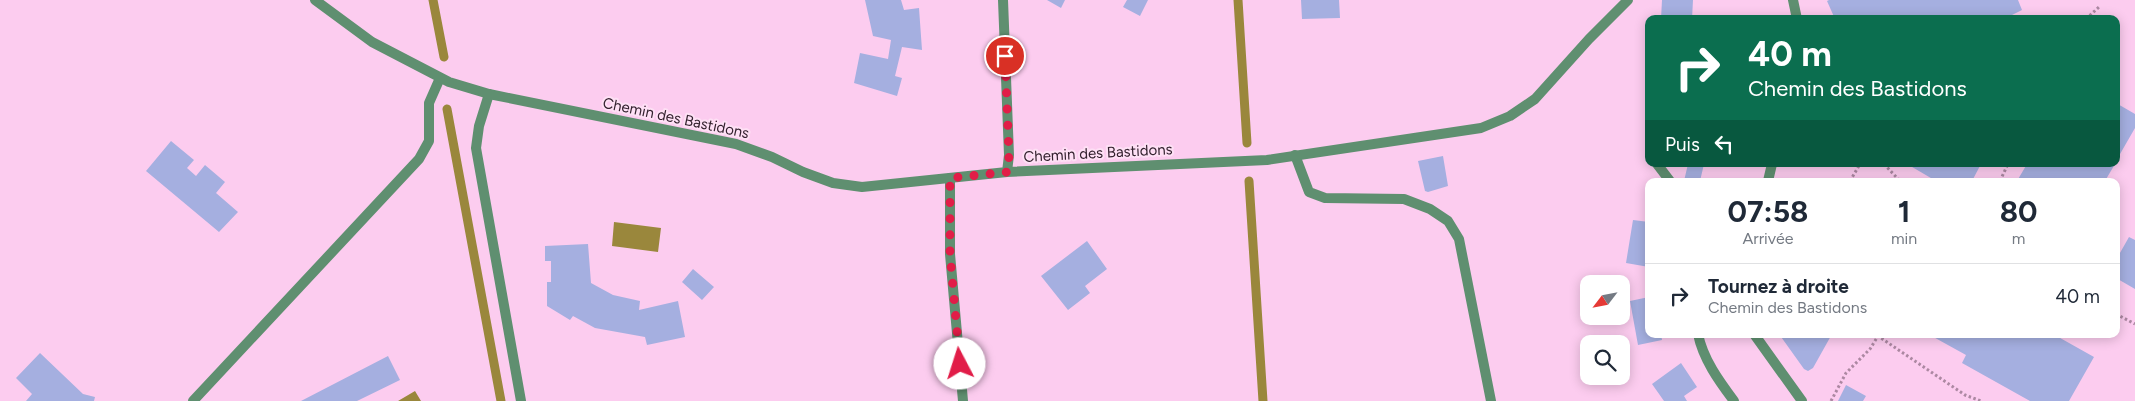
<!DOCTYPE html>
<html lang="fr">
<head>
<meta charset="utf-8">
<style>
  body { margin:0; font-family:Figtree,sans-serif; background:#f6f6f7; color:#1f2937; height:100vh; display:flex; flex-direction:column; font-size:19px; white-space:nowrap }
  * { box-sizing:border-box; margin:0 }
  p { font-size:16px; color:#747a83 }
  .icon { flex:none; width:28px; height:28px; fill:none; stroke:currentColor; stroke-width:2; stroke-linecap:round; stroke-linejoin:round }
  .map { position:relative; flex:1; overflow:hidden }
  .drawer { position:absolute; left:1645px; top:178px; width:475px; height:160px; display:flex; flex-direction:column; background:#fff; border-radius:10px; box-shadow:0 2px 12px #0003 }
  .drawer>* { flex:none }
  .top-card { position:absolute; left:1645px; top:15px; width:475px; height:152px; border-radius:10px; box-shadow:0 2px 12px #0003; background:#0b6e4f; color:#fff; overflow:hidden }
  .needle { width:32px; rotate:238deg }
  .buttons { position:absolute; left:1580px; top:275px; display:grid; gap:10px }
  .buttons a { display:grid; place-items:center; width:50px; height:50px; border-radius:10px; background:#fff; box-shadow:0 2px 12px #0003; font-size:25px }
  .pin { position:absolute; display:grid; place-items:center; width:42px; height:42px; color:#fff; margin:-21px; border:2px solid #fff; border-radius:50%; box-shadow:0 1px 5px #0007 }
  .me { position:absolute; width:55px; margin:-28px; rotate:355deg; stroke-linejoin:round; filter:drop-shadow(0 0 4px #0008) }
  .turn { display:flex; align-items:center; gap:18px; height:105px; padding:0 20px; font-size:22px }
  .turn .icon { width:65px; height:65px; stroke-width:2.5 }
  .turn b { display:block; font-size:35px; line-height:42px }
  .then { display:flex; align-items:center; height:48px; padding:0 20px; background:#0003; gap:10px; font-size:19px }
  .eta { display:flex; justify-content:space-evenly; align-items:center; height:85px; text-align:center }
  .eta b { font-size:30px; font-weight:700; line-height:35px }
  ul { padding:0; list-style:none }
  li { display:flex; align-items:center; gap:15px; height:65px; padding:0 20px; border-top:1px solid #e0e1e3 }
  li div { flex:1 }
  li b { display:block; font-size:19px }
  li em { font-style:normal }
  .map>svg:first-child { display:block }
  .water { fill:#9a873c }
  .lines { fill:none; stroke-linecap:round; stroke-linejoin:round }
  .stream { stroke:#9a873c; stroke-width:9 }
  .building { fill:#a5afe0 }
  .path { stroke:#ac88a2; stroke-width:3; stroke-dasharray:2.5 2.5; stroke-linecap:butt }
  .lane { stroke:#5f8f70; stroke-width:10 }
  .street { stroke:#5f8f70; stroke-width:10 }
  .route { stroke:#e11d48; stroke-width:9; stroke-dasharray:0 16.2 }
  .labels { text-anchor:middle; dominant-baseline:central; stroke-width:4; stroke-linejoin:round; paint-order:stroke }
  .street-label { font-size:15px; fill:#33212e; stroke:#fee0f5 }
</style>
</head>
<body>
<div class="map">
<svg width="2135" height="401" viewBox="0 0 2135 401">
  <rect width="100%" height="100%" fill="#fcccef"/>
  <path class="water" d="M614,222L661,228L658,252L612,246Z
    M415,391L421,401H398Z"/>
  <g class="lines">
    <path class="stream" d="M433,0L444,57
      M1238,0L1247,143
      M447,109L501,401
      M1249,181L1263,401"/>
  </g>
  <path class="building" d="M865,0H901L904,10L919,8L922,50L902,47L895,76L902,78L897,96L854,83L860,53L888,59L891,40L873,36Z
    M1047,0H1065L1061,8Z
    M1127,0H1148L1140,16L1123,7Z
    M1301,0H1339L1340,18L1302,19Z
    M1662,0H1693L1692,19H1661Z
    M1829,0H2018L2022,10L2004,19H1835L1827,1Z
    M2116,103L2135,114V128L2116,161Z
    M171,141L194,160L187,168L196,176L205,165L225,182L216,193L238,212L219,232L146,171Z
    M1443,156L1448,186L1428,192L1425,191L1418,161Z
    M1688,164H1704L1700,181H1684Z
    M1907,164H1981L1972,181H1936Z
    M2027,164H2115L2105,181H2017Z
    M1633,220L1649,222V267L1626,263Z
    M2129,237L2135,240V289L2116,278V260Z
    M1087,241L1107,269L1085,286L1090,293L1068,310L1041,276Z
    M588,244L591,283L613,295L640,301L639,310L678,301L685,337L647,345L645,337L595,328L573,316L570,320L547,306V282H551V261H545V246Z
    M693,269L714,287L702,300L682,282Z
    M1649,297V334H1661L1662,340L1638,345L1630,301Z
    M1779,334H1832L1813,368L1808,371L1804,369Z
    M1928,334H2053L2094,357L2069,401H2030L1962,363L1966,355Z
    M40,353L83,394L95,397L94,401H26L32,394L16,378Z
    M388,356L400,380L357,401H301Z
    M1681,363L1697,387L1684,396L1687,401H1664L1652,384Z
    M1846,385L1866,396L1863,401H1838Z"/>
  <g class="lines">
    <path class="path" d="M2086,19L2099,7
      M1884,164L1900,181
      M1850,181L1860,164
      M2000,181L2008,164
      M2116,314L2135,324
      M1831,401L1846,373L1870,349L1878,336L1965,395L1981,401"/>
    <path class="lane" d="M489,94L479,126L476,148L521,401
      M1295,155L1309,192L1325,198L1404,199L1430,209L1448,221L1459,239L1491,401
      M1657,164L1670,181
      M950,178V254L963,401
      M1698,334C1703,359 1719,381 1734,401
      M193,401L419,159L429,141V103L440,78"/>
    <path class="street" d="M315,0L372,42L449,82L489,94L736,144L772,157L803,172L833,183L862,187L1007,172L1267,160L1481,128L1510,116L1535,99L1589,39L1628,0
      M1003,0L1009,155L1007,172
      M1793,0L1797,19
      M1768,181L1772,164
      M1754,334L1802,401"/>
  </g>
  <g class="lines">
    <path class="route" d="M960,364L950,254V178L1008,172L1009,155L1005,56"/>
  </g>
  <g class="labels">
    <g class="street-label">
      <text transform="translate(676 118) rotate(12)">Chemin des Bastidons</text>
      <text transform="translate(1098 153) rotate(-3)">Chemin des Bastidons</text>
    </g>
  </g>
</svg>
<div class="buttons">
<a><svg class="needle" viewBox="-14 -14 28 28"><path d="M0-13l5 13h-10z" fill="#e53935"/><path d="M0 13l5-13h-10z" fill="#747a83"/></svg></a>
<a><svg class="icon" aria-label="search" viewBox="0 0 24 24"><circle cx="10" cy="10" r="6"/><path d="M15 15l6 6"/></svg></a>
</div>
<div class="pin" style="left:1005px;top:56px;background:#d93025"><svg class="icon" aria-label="arrive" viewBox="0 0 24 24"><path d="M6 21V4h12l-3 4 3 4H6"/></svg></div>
<svg class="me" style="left:960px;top:364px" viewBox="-20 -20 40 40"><circle r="19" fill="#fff"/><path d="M0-13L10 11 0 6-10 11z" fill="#e11d48"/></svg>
<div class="top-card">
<div class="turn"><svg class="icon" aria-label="right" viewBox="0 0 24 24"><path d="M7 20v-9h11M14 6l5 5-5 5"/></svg><div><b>40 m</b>Chemin des Bastidons</div></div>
<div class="then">Puis<svg class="icon" aria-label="left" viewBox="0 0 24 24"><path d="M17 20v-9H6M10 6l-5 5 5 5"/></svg></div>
</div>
<section class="drawer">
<div class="eta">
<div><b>07:58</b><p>Arrivée</p></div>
<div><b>1</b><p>min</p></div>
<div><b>80</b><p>m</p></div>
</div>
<ul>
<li><svg class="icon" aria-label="right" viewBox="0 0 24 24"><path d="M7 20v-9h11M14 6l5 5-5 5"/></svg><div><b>Tournez à droite</b><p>Chemin des Bastidons</p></div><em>40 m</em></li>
</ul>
</section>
</div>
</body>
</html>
